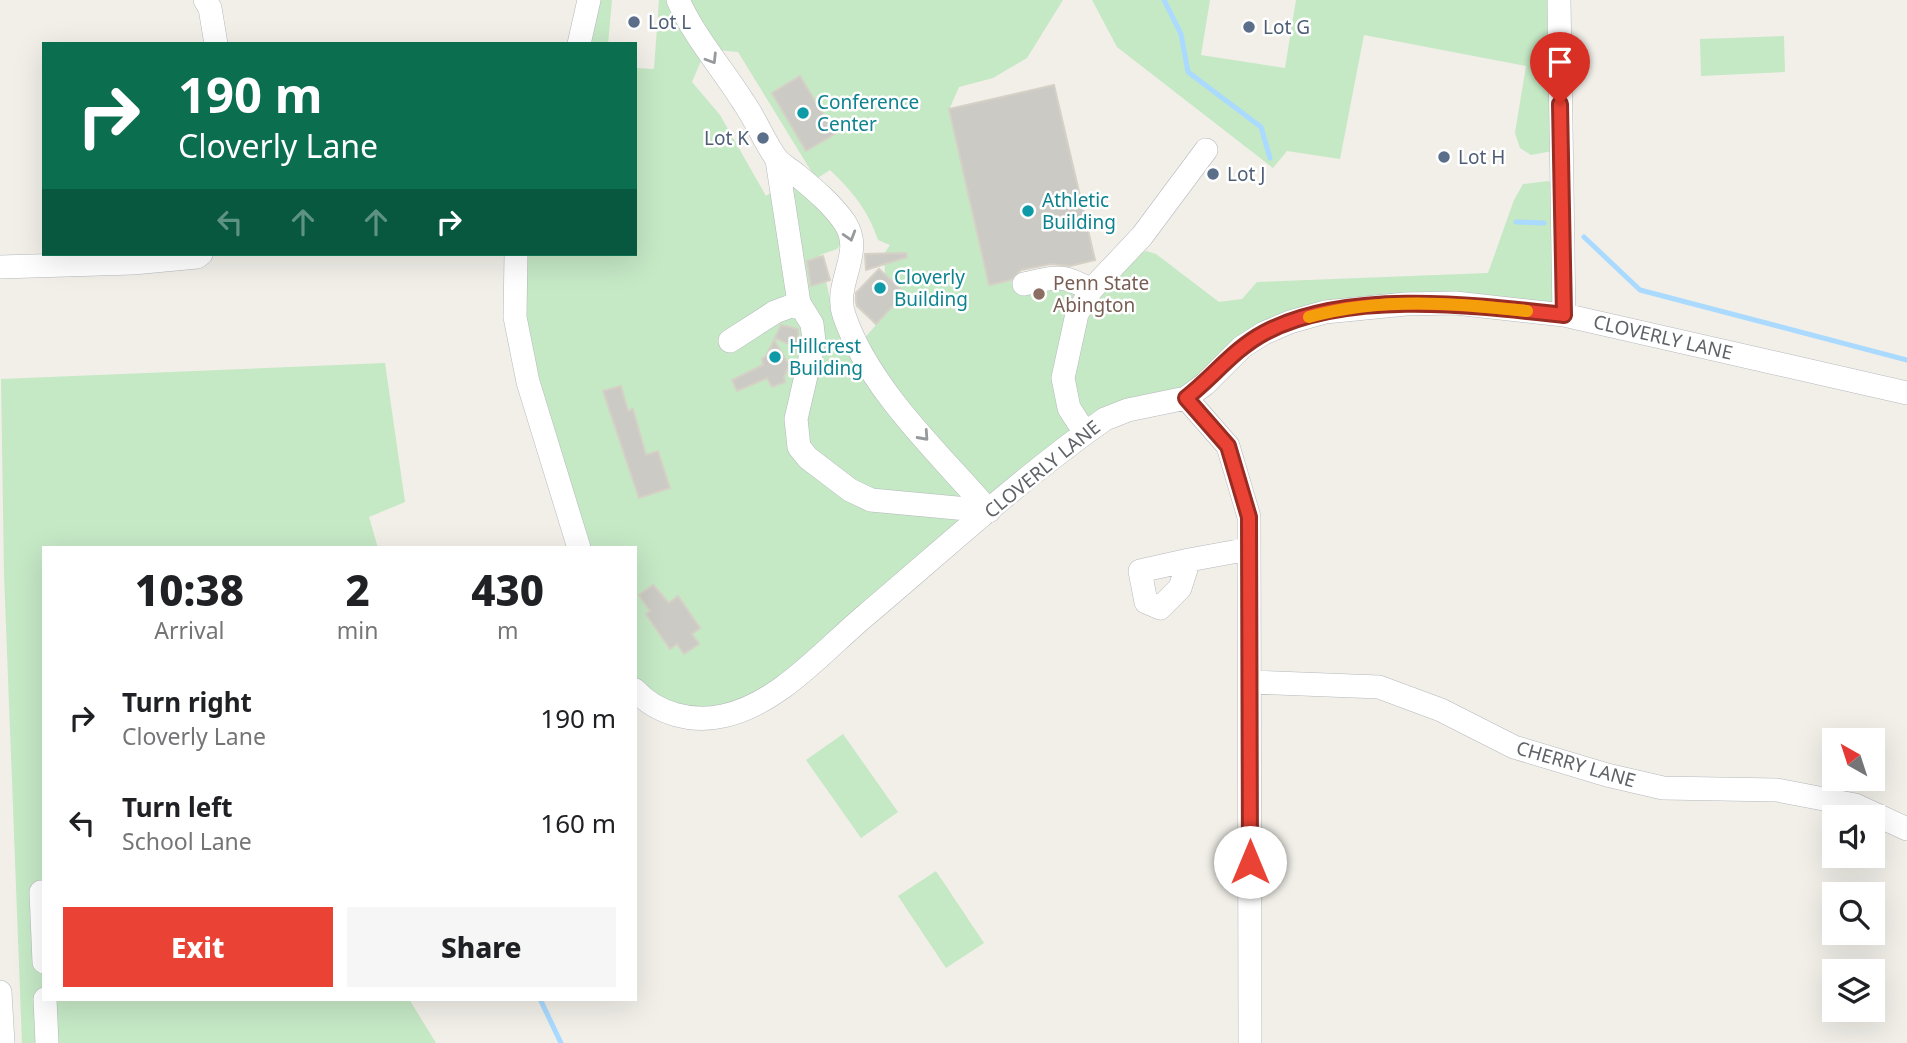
<!DOCTYPE html>
<html lang="en">
<head>
<meta charset="utf-8">
<style>
  body { margin:0; font-family:"Noto Sans",sans-serif; background:#f6f6f6; color:#202124; height:100vh; display:flex; flex-direction:column; font-size:26px; white-space:nowrap }
  * { box-sizing:border-box; margin:0 }
  p { font-size:23px; color:#757577 }
  .icon { flex:none; width:38px; height:38px; fill:none; stroke:currentColor; stroke-width:2; stroke-linecap:round; stroke-linejoin:round }
  .map { position:relative; flex:1; overflow:hidden }
  .details { position:absolute; left:42px; top:546px; width:595px; height:455px; display:flex; flex-direction:column; background:#fff; border-radius:0px; box-shadow:0 7px 28px #0002 }
  .details>* { flex:none }
  .banner { position:absolute; left:42px; top:42px; width:595px; height:214px; border-radius:0px; box-shadow:0 7px 28px #0002; background:#0b6e4f; color:#fff; overflow:hidden }
  .needle { width:46px; rotate:321deg }
  .buttons { position:absolute; left:1822px; top:728px; display:grid; gap:14px }
  .buttons a { display:grid; place-items:center; width:63px; height:63px; border-radius:0px; background:#fff; box-shadow:0 7px 28px #0002; font-size:35px }
  .pin { position:absolute; display:grid; place-items:center; width:60px; height:60px; color:#fff; margin:-72px -30px; border-radius:50% 50% 50% 0; rotate:-45deg; box-shadow:0 0 7px #0007 }
  .pin .icon { rotate:45deg }
  .me { position:absolute; width:77px; margin:-38px; rotate:0deg; stroke-linejoin:round; filter:drop-shadow(0 0 5px #0008) }
  .turn { display:flex; align-items:center; gap:24px; height:147px; padding:0 21px; font-size:32px }
  .turn .icon { width:91px; height:91px; stroke-width:2.5 }
  .turn b { display:block; font-size:49px; line-height:60px }
  .lanes { display:flex; align-items:center; height:66px; padding:0 21px; background:#0003; justify-content:center; gap:35px; direction:ltr }
  .lanes .off { opacity:.35 }
  .eta { display:flex; justify-content:space-evenly; align-items:center; height:119px; text-align:center }
  .eta b { font-size:42px; font-weight:800; line-height:49px }
  .cta { display:flex; gap:14px; margin-top:auto; padding:14px 21px }
  .cta a { flex:1; height:80px; border-radius:0px; background:#ea4335; color:#fff; font-size:28px; font-weight:800; line-height:80px; text-align:center }
  .cta a+a { background:#f6f6f6; color:#202124 }
  ul { padding:0; list-style:none }
  li { display:flex; align-items:center; gap:21px; height:105px; padding:0 21px }
  li div { flex:1 }
  li b { display:block; font-size:26px }
  li em { font-style:normal }
  .map>svg:first-child { display:block }
  .green { fill:#c5e8c5; fill-rule:evenodd }
  .lines { fill:none; stroke-linecap:round; stroke-linejoin:round }
  .stream { stroke:#aadaff; stroke-width:5 }
  .building { fill:#cccac5; stroke:#d6d1c6; stroke-width:2 }
  .minor-casing { stroke:#b5b8bc; stroke-width:24 }
  .minor { stroke:#fff; stroke-width:23 }
  .oneway { stroke:#979a9d }
  .route-casing { stroke:#982c22; stroke-width:18 }
  .route { stroke:#ea4335; stroke-width:12 }
  .slow { stroke:#f59e0b; stroke-width:12 }
  .service-dot { fill:#5c6f8a; stroke:#fff; stroke-width:2.5 }
  .culture-dot { fill:#0f9aa8; stroke:#fff; stroke-width:2.5 }
  .education-dot { fill:#8d6e63; stroke:#fff; stroke-width:2.5 }
  .labels { text-anchor:middle; dominant-baseline:central; stroke-width:5; stroke-linejoin:round; paint-order:stroke }
  .service-label { font-size:19px; fill:#4e5e75; stroke:#fff; text-anchor:start }
  .culture-label { font-size:19px; fill:#0d838f; stroke:#fff; text-anchor:start }
  .education-label { font-size:19px; fill:#785e54; stroke:#fff; text-anchor:start }
  .street-label { font-size:19px; fill:#5f6368; stroke:#fff }
</style>
</head>
<body>
<div class="map">
<svg width="1907" height="1043" viewBox="0 0 1907 1043">
  <rect width="100%" height="100%" fill="#f1efe8"/>
  <path class="green" d="M599,0H612L608,44H588Z
    M659,0H1063L1027,58L993,78L959,87L949,110L989,285C1018,278 1054,276 1077,296L1072,309L1074,428L991,493L992,495L784,675L748,699L713,709L676,706L654,696L635,678V548H591L532,362L526,319L527,254H635V68L654,69ZM706,49L738,52L816,179L830,170C853,192 868,210 878,240L890,245L884,254L885,274L904,293L862,341L830,299L820,255L837,249L843,241L837,226L795,185L776,188L766,196L720,115L692,82Z
    M1092,0H1210L1201,55L1285,68L1296,0H1547L1548,67L1555,68L1558,150L1531,155L1520,148L1515,133L1526,66L1364,35L1340,159L1287,151L1273,168L1117,47Z
    M1784,36L1785,72L1701,76L1700,39Z
    M1548,181L1558,185V310L1331,301L1189,385C1154,400 1117,397 1085,419L1080,414L1072,372L1087,313L1101,290L1136,256L1146,251L1156,254L1219,302L1242,299L1257,282L1488,273L1514,200L1523,184Z
    M385,363L405,502L369,517L378,548H44V999H409L436,1043H22L4,573L1,379Z
    M843,734L898,812L861,838L806,760Z
    M936,871L984,943L946,968L898,896Z"/>
  <g class="lines">
    <path class="stream" d="M1164,0L1181,34L1188,72L1261,127L1270,158
      M1516,222L1544,223
      M1584,237L1640,290L1907,360
      M540,999L561,1043"/>
  </g>
  <path class="building" d="M800,76L835,134L806,151L772,93Z
    M1054,85L1095,260L1070,266L1051,264L1021,270L1011,280L989,285L949,109Z
    M906,253L907,257L866,270L865,254Z
    M823,256L830,280L811,286L807,261Z
    M879,269L905,293L876,324L857,306L856,302V293Z
    M781,325L798,329V348L775,338Z
    M774,340L789,365L784,377L785,382L772,387L767,378L737,391L732,380L763,365L762,359L766,356Z
    M621,386L628,411L633,409L646,455L658,451L670,488L639,498L603,391Z
    M653,585L669,603L678,596L700,628L692,634L699,644L684,654L677,644L670,649L646,614L650,611L639,595Z"/>
  <g class="lines">
    <g class="minor-casing">
      <path id="minor" d="M205,0L210,8L216,44
        M678,0C695,38 722,68 744,103C756,120 764,141 776,158C781,165 790,169 797,175C814,189 833,205 845,223C865,253 833,283 844,315C869,389 939,453 989,511
        M1559,0L1564,315
        M579,44L589,0
        M777,160L799,303L812,324L814,341L796,419L799,447L808,458L850,490L871,500L989,511
        M516,254L515,317L528,382L579,548
        M0,267L133,263L197,257L201,254
        M1024,284C1057,277 1061,273 1091,290
        M730,341L775,312L799,303
        M1186,398L1228,446L1249,517L1250,1043
        M1085,433L1069,408L1063,378L1077,314L1091,290L1142,236L1206,150
        M1189,560L1140,571L1146,602L1160,608L1180,588L1189,560L1249,549
        M1250,682L1379,687L1441,710L1514,747L1607,775L1663,788L1777,790L1855,805L1907,829
        M635,690C657,714 692,723 723,716C779,704 823,651 866,615C944,549 1021,478 1105,419L1128,410L1186,398L1205,384L1242,347L1264,333L1290,322L1325,312L1406,304L1455,303L1564,315L1907,393
        M41,892L44,962
        M0,992L3,1043
        M45,999L47,1043"/>
    </g>
    <use href="#minor" class="minor"/>
  </g>
  <defs><path id="oneway-chevron" d="M-2-3.5L2.5 0L-2 3.5" fill="none" stroke-width="1.6" stroke-linecap="round" stroke-linejoin="round" transform="scale(1.75)"/></defs>
  <g class="oneway">
    <use href="#oneway-chevron" transform="translate(712 59) rotate(58)"/>
    <use href="#oneway-chevron" transform="translate(850 236) rotate(73)"/>
    <use href="#oneway-chevron" transform="translate(924 436) rotate(48)"/>
  </g>
  <g class="lines">
    <g class="route-casing">
      <path id="route" d="M1250,862L1249,517L1228,446L1186,398C1213,377 1234,349 1264,333C1346,289 1474,305 1564,315L1560,104"/>
    </g>
    <use href="#route" class="route"/>
    <path class="slow" d="M1309,317C1380,297 1455,303 1527,311"/>
  </g>
  <g class="service-dot">
    <circle cx="634" cy="22" r="7"/>
    <circle cx="1249" cy="27" r="7"/>
    <circle cx="763" cy="138" r="7"/>
    <circle cx="1444" cy="157" r="7"/>
    <circle cx="1213" cy="174" r="7"/>
  </g>
  <g class="culture-dot">
    <circle cx="803" cy="113" r="7"/>
    <circle cx="1028" cy="211" r="7"/>
    <circle cx="880" cy="288" r="7"/>
    <circle cx="775" cy="357" r="7"/>
  </g>
  <circle class="education-dot" cx="1039" cy="294" r="7"/>
  <g class="labels">
    <g class="service-label">
      <text x="648" y="22">Lot L</text>
      <text x="1263" y="27">Lot G</text>
      <text x="749" y="138" text-anchor="end">Lot K</text>
      <text x="1458" y="157">Lot H</text>
      <text x="1227" y="174">Lot J</text>
    </g>
    <g class="culture-label">
      <text x="817" y="102">Conference<tspan x="817" dy="22">Center</tspan></text>
      <text x="1042" y="200">Athletic<tspan x="1042" dy="22">Building</tspan></text>
      <text x="894" y="277">Cloverly<tspan x="894" dy="22">Building</tspan></text>
      <text x="789" y="346">Hillcrest<tspan x="789" dy="22">Building</tspan></text>
    </g>
    <g class="education-label">
      <text x="1053" y="283">Penn State<tspan x="1053" dy="22">Abington</tspan></text>
    </g>
    <g class="street-label">
      <text transform="translate(1663 337) rotate(13)">CLOVERLY LANE</text>
      <text transform="translate(1042 469) rotate(-39)">CLOVERLY LANE</text>
      <text transform="translate(1576 764) rotate(16)">CHERRY LANE</text>
    </g>
  </g>
</svg>
<div class="buttons">
<a><svg class="needle" viewBox="-14 -14 28 28"><path d="M0-13l5 13h-10z" fill="#e53935"/><path d="M0 13l5-13h-10z" fill="#757577"/></svg></a>
<a><svg class="icon" aria-label="sound" viewBox="0 0 24 24"><path d="M4 9h4l5-4v14l-5-4H4zM17 9q2 3 0 6"/></svg></a>
<a><svg class="icon" aria-label="search" viewBox="0 0 24 24"><circle cx="10" cy="10" r="6"/><path d="M15 15l6 6"/></svg></a>
<a><svg class="icon" aria-label="layers" viewBox="0 0 24 24"><path d="M12 4l9 5-9 5-9-5zM3 14l9 5 9-5"/></svg></a>
</div>
<div class="pin" style="left:1560px;top:104px;background:#d93025"><svg class="icon" aria-label="arrive" viewBox="0 0 24 24"><path d="M6 21V4h12l-3 4 3 4H6"/></svg></div>
<svg class="me" style="left:1250px;top:862px" viewBox="-20 -20 40 40"><circle r="19" fill="#fff"/><path d="M0-13L10 11 0 6-10 11z" fill="#ea4335"/></svg>
<div class="banner">
<div class="turn"><svg class="icon" aria-label="right" viewBox="0 0 24 24"><path d="M7 20v-9h11M14 6l5 5-5 5"/></svg><div><b>190 m</b>Cloverly Lane</div></div>
<div class="lanes"><svg class="icon off" aria-label="left" viewBox="0 0 24 24"><path d="M17 20v-9H6M10 6l-5 5 5 5"/></svg><svg class="icon off" aria-label="ahead" viewBox="0 0 24 24"><path d="M12 20V5M6 11l6-6 6 6"/></svg><svg class="icon off" aria-label="ahead" viewBox="0 0 24 24"><path d="M12 20V5M6 11l6-6 6 6"/></svg><svg class="icon" aria-label="right" viewBox="0 0 24 24"><path d="M7 20v-9h11M14 6l5 5-5 5"/></svg></div>
</div>
<section class="details">
<div class="eta">
<div><b>10:38</b><p>Arrival</p></div>
<div><b>2</b><p>min</p></div>
<div><b>430</b><p>m</p></div>
</div>
<ul>
<li><svg class="icon" aria-label="right" viewBox="0 0 24 24"><path d="M7 20v-9h11M14 6l5 5-5 5"/></svg><div><b>Turn right</b><p>Cloverly Lane</p></div><em>190 m</em></li>
<li><svg class="icon" aria-label="left" viewBox="0 0 24 24"><path d="M17 20v-9H6M10 6l-5 5 5 5"/></svg><div><b>Turn left</b><p>School Lane</p></div><em>160 m</em></li>
</ul>
<div class="cta"><a>Exit</a><a>Share</a></div>
</section>
</div>
</body>
</html>
